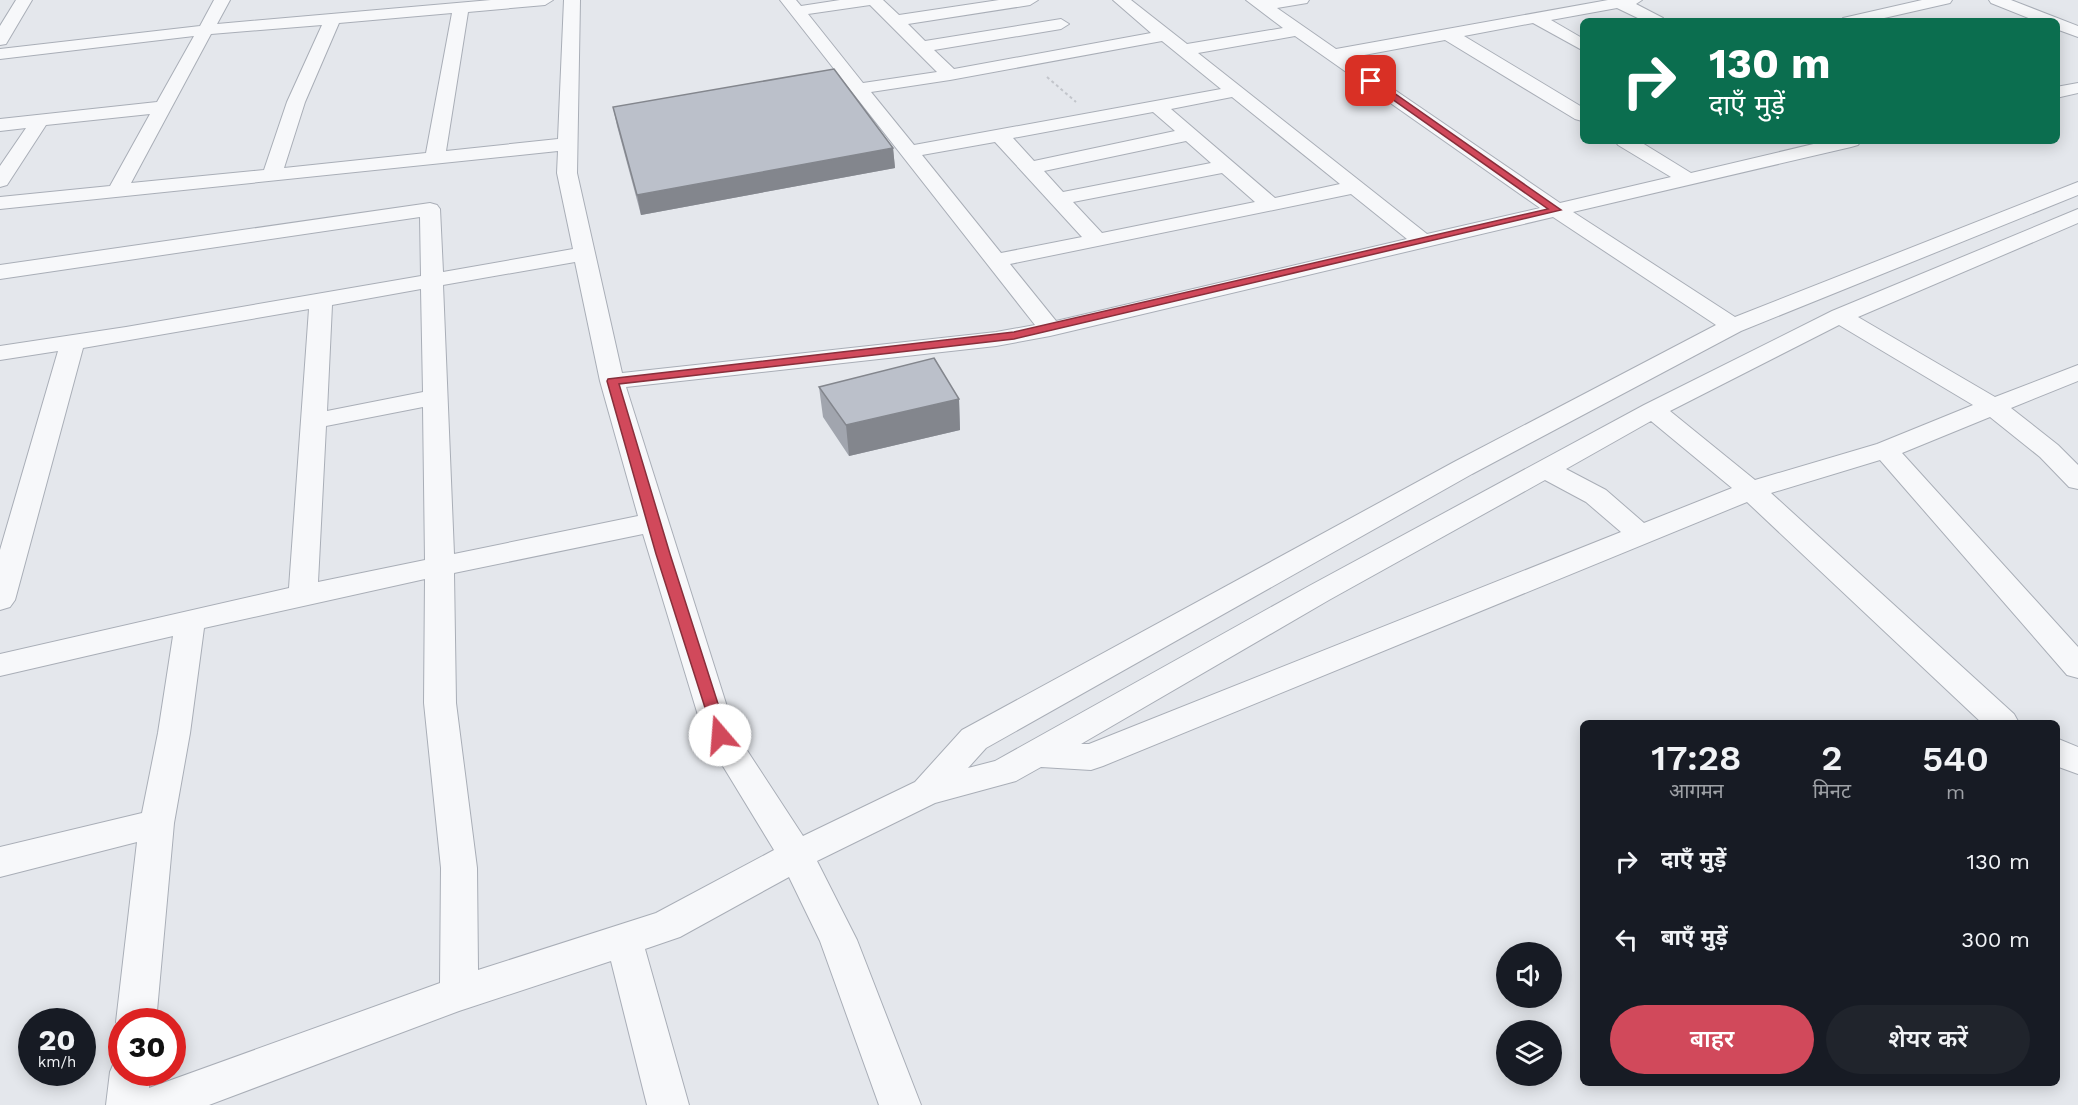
<!DOCTYPE html>
<html lang="hi">
<head>
<meta charset="utf-8">
<style>
  body { margin:0; font-family:"Work Sans","Noto Sans Devanagari",sans-serif; background:#20242c; color:#f1f3f6; height:100vh; display:flex; flex-direction:column; font-size:22px; white-space:nowrap }
  * { box-sizing:border-box; margin:0 }
  p { font-size:20px; color:#9ea1a6 }
  .icon { flex:none; width:33px; height:33px; fill:none; stroke:currentColor; stroke-width:2; stroke-linecap:round; stroke-linejoin:round }
  .map { position:relative; flex:1; overflow:hidden }
  .side { position:absolute; left:1580px; top:720px; width:480px; height:366px; display:flex; flex-direction:column; background:#171b24; border-radius:9px; box-shadow:0 3px 15px #0003 }
  .side>* { flex:none }
  .banner { position:absolute; left:1580px; top:18px; width:480px; height:126px; border-radius:9px; box-shadow:0 3px 15px #0003; background:#0b6e4f; color:#fff; overflow:hidden }
  .controls { position:absolute; left:1496px; top:942px; display:grid; gap:12px }
  .controls a { display:grid; place-items:center; width:66px; height:66px; border-radius:50%; background:#171b24; box-shadow:0 3px 15px #0003; font-size:30px }
  .speed { position:absolute; left:18px; top:1008px; display:flex; gap:12px; font-size:30px; font-weight:700; text-align:center }
  .speed>* { display:grid; place-content:center; width:78px; height:78px; border-radius:50%; background:#171b24; box-shadow:0 3px 15px #0003; line-height:1 }
  .speed small { font-size:15px; font-weight:400 }
  .speed .limit { border:9px solid #d22; background:#fff; color:#111 }
  .pin { position:absolute; display:grid; place-items:center; width:51px; height:51px; color:#fff; margin:-26px; border-radius:12px; box-shadow:0 3px 9px #0006 }
  .me { position:absolute; width:66px; margin:-33px; rotate:342deg; stroke-linejoin:round; filter:drop-shadow(0 0 4px #0008) }
  .turn { display:flex; align-items:center; gap:21px; height:126px; padding:0 30px; font-size:27px }
  .turn .icon { width:78px; height:78px; stroke-width:2.5 }
  .turn b { display:block; font-size:42px; line-height:51px }
  .eta { display:flex; justify-content:space-evenly; align-items:center; height:102px; text-align:center }
  .eta b { font-size:36px; font-weight:600; line-height:42px }
  .primary-button { display:flex; gap:12px; margin-top:auto; padding:12px 30px }
  .primary-button a { flex:1; height:69px; border-radius:36px; background:#d1495b; color:#fff; font-size:24px; font-weight:600; line-height:69px; text-align:center }
  .primary-button a+a { background:#20242c; color:#f1f3f6 }
  ul { padding:0; list-style:none }
  li { display:flex; align-items:center; gap:18px; height:78px; padding:0 30px }
  li div { flex:1 }
  li b { display:block; font-size:22px }
  li em { font-style:normal }
  .map>svg:first-child { display:block }
  .lines { fill:none; stroke-linecap:round; stroke-linejoin:round }
  .minor-casing { stroke:#a9aeb7; stroke-width:2 }
  .path { stroke:#c2c5cb; stroke-width:2; stroke-dasharray:3 3; stroke-linecap:butt }
  .minor { fill:#f7f8fa; fill-rule:evenodd }
  .wall { fill:#a1a5ae }
  .shaded-wall { fill:#83868d }
  .building { fill:#bbc0ca; stroke:#83868d; stroke-width:1.5 }
  .route { fill:#d1495b; stroke:#882f3b; stroke-width:1.5 }
</style>
</head>
<body>
<div class="map">
<svg width="2078" height="1105" viewBox="0 0 2078 1105">
  <rect width="100%" height="100%" fill="#e4e7ec"/>
  <g class="lines">
    <g class="minor-casing">
      <path id="minor" d="M16,0H32L6,44L0,45V26Z
        M214,0H230L217,24L491,0H553L545,5L468,12L446,151L558,139L564,0H580L577,173L622,373L996,332L1035,325L780,0H796L801,6L840,0H883L899,15L999,0H1038L1030,5L908,24L925,41L1061,19L1069,24L1061,29L934,50L954,69L1151,33L1113,0H1131L1187,44L1283,28L1246,0H1309L1307,3L1277,8L1336,49L1608,0H1642L1636,4L1663,18L1665,21H1644L1617,8L1551,20L1582,38V50L1533,23L1464,36L1582,107V121L1575,119L1445,40L1348,58L1560,203L1671,177L1618,145L1615,141H1639L1691,173L1826,141H1861L1858,145L1851,147L1573,212L1735,317L2078,182V195L1741,331L1472,474L986,748L968,768L995,761L1309,586L1644,405L1832,311L2078,209V223L1858,317L1995,397L2078,365V381L2011,408L2058,445L2078,465V489L2069,487L2040,457L1990,417L1902,453L2078,647V678L2067,675L1880,460L1771,493L2014,714L2019,723H1982L1747,502L1103,766L1091,770L1041,767L1016,781L935,803L817,861L857,940L921,1105H879L820,941L789,877L680,937L645,949L689,1105H647L611,961L459,1011L209,1105H106L110,1072L116,1058L122,1056V1072H150L149,1088L440,983L441,868L424,703L425,579L204,628L190,733L174,823L156,1022H122V1033L116,1022L137,842L0,877V847L142,813L158,733L173,636L0,676V654L289,588L309,309L83,348L15,600L10,607L0,610V550L58,351L0,360V346L126,327L421,276L420,217L0,279V265L430,203L437,205L440,209L443,272L573,249L557,173L558,151L0,209V197L110,186L150,114L46,125L7,185L0,187V166L26,128L0,131V119L157,102L194,36L0,59V49L200,26ZM870,5L937,72L863,83L808,14ZM452,13L426,153L284,168L305,102L339,23ZM322,25L287,102L264,170L131,183L211,34ZM1295,36L1540,208L1427,234L1198,53ZM1162,41L1221,89L914,145L871,92L950,80ZM1232,97L1340,184L1275,198L1171,109ZM1153,112L1175,131L1034,161L1013,138ZM1186,141L1211,163L1063,192L1044,171ZM995,142L1082,237L1001,253L922,155ZM1222,173L1255,202L1102,233L1073,202ZM1351,194L1407,239L1056,321L1010,264ZM1553,217L1716,325L1454,462L962,730L915,782L803,836L735,732L626,387L996,346L1050,336ZM575,262L600,381L638,516L454,554L443,285ZM421,289L423,392L327,411L332,305ZM1839,325L1973,405L1877,444L1755,480L1670,411ZM423,407L425,560L318,582L326,426ZM1651,421L1732,488L1644,523L1606,490L1566,469ZM1545,480L1586,502L1621,532L1089,744H1081L1329,600ZM643,534L704,735L774,850L656,913L478,970L477,868L456,703L454,573Z
        M1922,0H1952L1950,3L1871,21H1841L1843,18Z
        M1989,0H2011L2078,26V37L2056,29V21H2036L1991,3Z
        M2078,83V93L2056,98V87Z
        M2056,738L2078,747V774L2056,766Z"/>
    </g>
    <path class="path" d="M1047,77L1076,102"/>
    <use href="#minor" class="minor"/>
  </g>
  <path class="wall" d="M613,107L893,148L895,168L641,215L617,126Z
    M819,387L959,399L960,430L849,456L823,417Z"/>
  <path class="shaded-wall" d="M893,148L895,168L641,215L637,195Z
    M959,399L960,430L849,456L846,425Z"/>
  <path class="building" d="M834,69L893,148L637,195L613,107Z
    M934,358L959,399L846,425L819,387Z"/>
  <path class="route" d="M1368,79H1374L1561,210L1014,339L619,384L670,554L728,735L726,739H715L656,554L607,381L608,379L1014,332L1548,209L1368,82Z"/>
</svg>
<div class="controls">
<a><svg class="icon" aria-label="sound" viewBox="0 0 24 24"><path d="M4 9h4l5-4v14l-5-4H4zM17 9q2 3 0 6"/></svg></a>
<a><svg class="icon" aria-label="layers" viewBox="0 0 24 24"><path d="M12 4l9 5-9 5-9-5zM3 14l9 5 9-5"/></svg></a>
</div>
<div class="speed"><div>20<small>km/h</small></div><div class="limit">30</div></div>
<div class="pin" style="left:1371px;top:81px;background:#d93025"><svg class="icon" aria-label="arrive" viewBox="0 0 24 24"><path d="M6 21V4h12l-3 4 3 4H6"/></svg></div>
<svg class="me" style="left:720px;top:735px" viewBox="-20 -20 40 40"><circle r="19" fill="#fff"/><path d="M0-13L10 11 0 6-10 11z" fill="#d1495b"/></svg>
<div class="banner">
<div class="turn"><svg class="icon" aria-label="right" viewBox="0 0 24 24"><path d="M7 20v-9h11M14 6l5 5-5 5"/></svg><div><b>130 m</b>दाएँ मुड़ें</div></div>
</div>
<section class="side">
<div class="eta">
<div><b>17:28</b><p>आगमन</p></div>
<div><b>2</b><p>मिनट</p></div>
<div><b>540</b><p>m</p></div>
</div>
<ul>
<li><svg class="icon" aria-label="right" viewBox="0 0 24 24"><path d="M7 20v-9h11M14 6l5 5-5 5"/></svg><div><b>दाएँ मुड़ें</b></div><em>130 m</em></li>
<li><svg class="icon" aria-label="left" viewBox="0 0 24 24"><path d="M17 20v-9H6M10 6l-5 5 5 5"/></svg><div><b>बाएँ मुड़ें</b></div><em>300 m</em></li>
</ul>
<div class="primary-button"><a>बाहर</a><a>शेयर करें</a></div>
</section>
</div>
</body>
</html>
